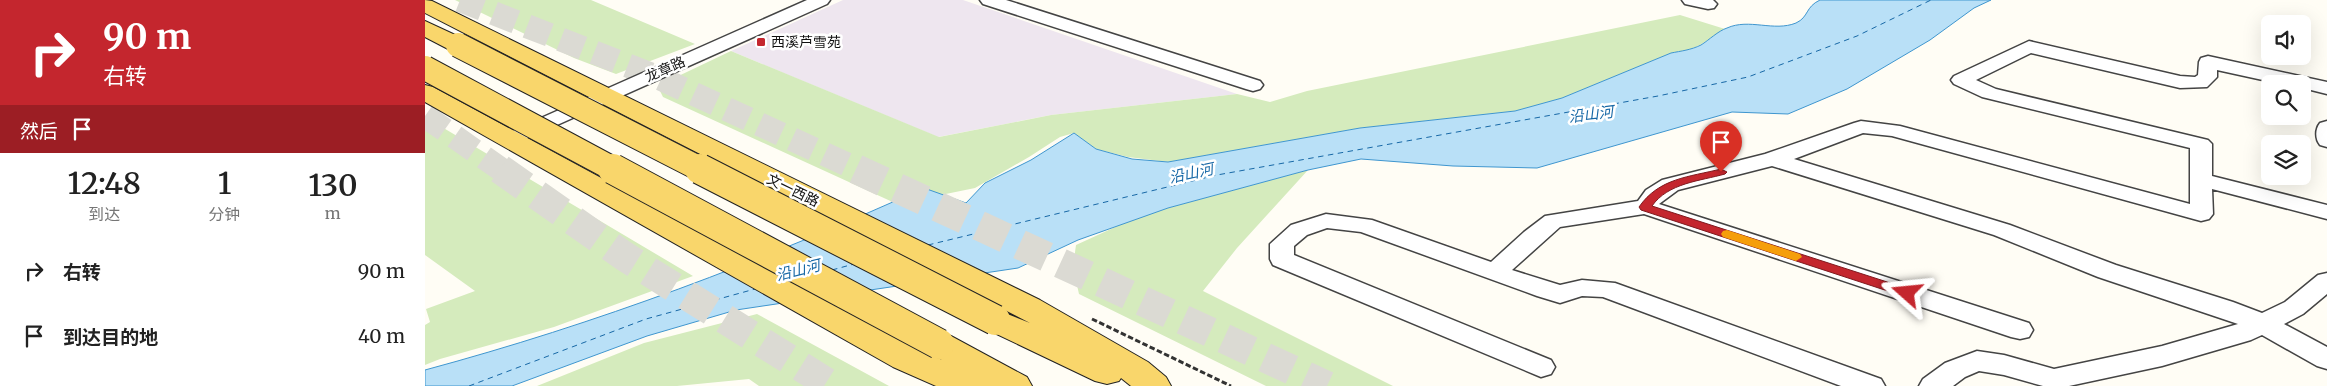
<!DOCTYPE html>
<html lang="zh">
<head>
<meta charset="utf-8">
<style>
  body { margin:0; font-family:Merriweather,"Noto Sans SC",serif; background:#f6f6f6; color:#222; height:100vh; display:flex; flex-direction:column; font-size:19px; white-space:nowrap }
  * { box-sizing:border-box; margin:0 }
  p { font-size:16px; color:#767676 }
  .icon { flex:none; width:28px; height:28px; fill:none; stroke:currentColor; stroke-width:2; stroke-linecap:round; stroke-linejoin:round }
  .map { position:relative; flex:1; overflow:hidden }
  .side { display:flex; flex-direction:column; background:#fff; width:425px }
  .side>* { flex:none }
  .guide { background:#c4262e; color:#fff; overflow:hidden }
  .fabs { position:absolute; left:1836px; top:15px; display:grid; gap:10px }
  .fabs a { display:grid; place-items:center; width:50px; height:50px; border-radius:8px; background:#fff; box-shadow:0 5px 20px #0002; font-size:25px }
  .pin { position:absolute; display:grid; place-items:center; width:42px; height:42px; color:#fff; margin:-51px -21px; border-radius:50% 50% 50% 0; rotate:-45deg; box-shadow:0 0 5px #0007 }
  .pin .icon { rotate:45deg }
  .me { position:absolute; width:55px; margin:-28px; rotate:288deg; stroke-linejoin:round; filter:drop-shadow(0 0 4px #0008) }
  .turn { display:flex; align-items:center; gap:18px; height:105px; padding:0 20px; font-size:22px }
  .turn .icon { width:65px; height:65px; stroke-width:2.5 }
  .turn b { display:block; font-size:35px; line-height:42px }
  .then { display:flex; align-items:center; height:48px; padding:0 20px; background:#0003; gap:10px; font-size:19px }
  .eta { display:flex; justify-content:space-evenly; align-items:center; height:85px; text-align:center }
  .eta b { font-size:30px; font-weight:600; line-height:35px }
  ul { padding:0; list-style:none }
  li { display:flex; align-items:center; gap:15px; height:65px; padding:0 20px }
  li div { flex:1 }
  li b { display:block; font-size:19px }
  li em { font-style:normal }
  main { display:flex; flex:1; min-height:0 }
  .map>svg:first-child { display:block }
  .industrial { fill:#eee6ef }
  .green { fill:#d5ebbd }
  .water { fill:#b9e0f7; stroke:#3f96cf }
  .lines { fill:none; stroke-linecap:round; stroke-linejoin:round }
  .ferry { stroke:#1768a6; stroke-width:1; stroke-dasharray:5.5 4.5; stroke-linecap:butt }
  .highway-tunnel-far1 { stroke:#dbdad3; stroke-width:24; stroke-dasharray:24 12; stroke-linecap:butt }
  .highway-tunnel { stroke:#dbdad3; stroke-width:30; stroke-dasharray:30 15; stroke-linecap:butt }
  .minor-casing { stroke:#444; stroke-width:3 }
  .major-casing { stroke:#222; stroke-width:2 }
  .path { stroke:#333; stroke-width:3; stroke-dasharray:5.5 2.5; stroke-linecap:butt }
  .minor { fill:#fff; fill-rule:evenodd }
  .major { fill:#f9d66b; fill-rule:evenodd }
  .major-bridge-far1-casing { stroke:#222; stroke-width:26; stroke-linecap:butt }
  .major-bridge-casing { stroke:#222; stroke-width:32; stroke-linecap:butt }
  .major-bridge-far1 { stroke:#f9d66b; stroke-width:24 }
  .major-bridge { stroke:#f9d66b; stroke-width:30 }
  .route { fill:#c4262e; stroke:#7f191e }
  .slow { fill:#f59e0b }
  .poi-dot { fill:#c4262e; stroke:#fff; stroke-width:2 }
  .labels { text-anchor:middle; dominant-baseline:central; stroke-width:5; stroke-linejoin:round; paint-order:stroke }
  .poi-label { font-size:14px; fill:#111; stroke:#fff; text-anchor:start }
  .street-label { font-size:14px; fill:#111; stroke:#fff }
  .water-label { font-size:15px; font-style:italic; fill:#1768a6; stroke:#fff }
</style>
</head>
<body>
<main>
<section class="side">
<div class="guide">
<div class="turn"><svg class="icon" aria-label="right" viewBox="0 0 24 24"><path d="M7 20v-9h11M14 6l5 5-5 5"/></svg><div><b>90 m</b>右转</div></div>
<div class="then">然后<svg class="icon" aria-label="arrive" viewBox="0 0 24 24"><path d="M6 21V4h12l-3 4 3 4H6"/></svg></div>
</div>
<div class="eta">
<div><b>12:48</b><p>到达</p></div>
<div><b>1</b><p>分钟</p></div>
<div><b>130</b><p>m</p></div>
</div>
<ul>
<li><svg class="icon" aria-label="right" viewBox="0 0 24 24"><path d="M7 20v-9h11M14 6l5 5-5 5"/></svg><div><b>右转</b></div><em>90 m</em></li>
<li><svg class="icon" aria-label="arrive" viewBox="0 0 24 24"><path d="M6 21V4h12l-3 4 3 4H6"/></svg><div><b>到达目的地</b></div><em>40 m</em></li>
</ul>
</section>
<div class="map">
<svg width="1902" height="386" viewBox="0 0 1902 386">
  <rect width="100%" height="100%" fill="#fffdf5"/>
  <path class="industrial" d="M418,0H538L812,94L626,115L513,137L306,51Z"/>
  <path class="green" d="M30,0H166L270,44L191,74L149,58Z
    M1255,15L1300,29L1275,45L1264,50L1246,53L1137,98L1090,111L935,128L743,162L703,157L671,149L649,133L635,137L604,157L550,188L472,204L238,97L234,89L245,80L306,51L514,137L626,115L812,94L845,102L882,91Z
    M0,117L268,276L129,327L15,359L0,365V325L5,322L1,309L50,291L0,255Z
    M883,170L812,248L778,291L968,386H841L654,294C650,277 648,263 651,245L699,223L743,208Z
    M332,314L464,386H334L324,379L252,386H112L219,343Z"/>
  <path class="water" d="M1395,0H1566L1549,8L1505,40L1422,89L1363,114L1307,112L1112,168L1028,166L936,159L883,170L743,208L653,240L593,268L311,310L222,336L87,386H0V370C171,324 338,261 499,188L541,203L560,183L606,160L649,133L671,149L707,159L743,162L935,128L1090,111L1137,98L1246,53C1256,51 1266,50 1276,45C1284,40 1293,31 1302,28C1324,18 1349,32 1371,23C1384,17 1380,7 1395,0Z"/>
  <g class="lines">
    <path class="ferry" d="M503,245L792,175L1233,96L1323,77L1432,36L1506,0
      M407,270L429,264
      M44,386L221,319L330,289"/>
    <path class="highway-tunnel-far1" d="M35,0L232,77L434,170
      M0,116L77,170"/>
    <path class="highway-tunnel" d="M75,169L199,256L407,386
      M431,169L902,386"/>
    <g class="minor-casing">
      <path id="minor" d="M382,0H405L402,4L103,138L96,140L89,138L86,134L89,130Z
        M555,0H581L835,81L838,85L835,89L828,91L821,89L558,4Z
        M1257,0H1288L1292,4L1289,8L1283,9L1260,4Z
        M1604,41L1755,76L1770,77L1773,75L1774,62L1776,58L1783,56L1902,82V94L1878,88V84H1856L1792,70V77L1782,87L1755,88L1606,53L1551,80L1571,89L1783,140L1787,144V176L1902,205V219L1787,189L1788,214L1784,219L1776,221L1467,136L1438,133L1369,159L1585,225L1691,265L1808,302L1837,313L1860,302L1893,275L1902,273V294L1878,314L1859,324L1902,347V369L1892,366L1837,335L1826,340L1737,366L1644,386H1618L1579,375L1554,371L1540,377L1528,386H1494L1498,379L1520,363L1552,351L1579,355L1629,369L1737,346L1813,324L1673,277L1569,235L1347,166L1253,190L1234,204L1604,323L1608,330L1604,337L1595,339L1586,337L1219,214L1135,227L1087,270L1135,285L1157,280L1190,283L1456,379L1460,386H1416L1178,297L1157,296L1135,303L1112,296L936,232L902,228L882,235L869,246V255L1126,360L1130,367L1126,374L1116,377L848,265L845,259V244L866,225L901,214L947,220L1066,262L1099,232L1120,216L1213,201L1221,190L1237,180L1340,154L1429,123L1436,121L1475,126L1765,204V148L1557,97L1529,84L1526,80L1529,76Z
        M1902,121V147L1895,145C1890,139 1890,129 1895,123Z"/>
    </g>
    <g class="major-casing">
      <path id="major" d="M0,0L7,1L615,300L723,362L741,377L746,386H706L696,378L694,381L682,384L670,381L559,328L554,320L559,312L570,309L605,323L0,13Z
        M0,21L41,40L44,45L41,50L33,52L25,50L0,37Z
        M0,85L8,87L492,349L517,360L502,352L498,344L502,336L514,332L526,336L602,377L607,386H511L468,367L0,102Z"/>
    </g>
    <path class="path" d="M667,319L806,386"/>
    <use href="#minor" class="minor"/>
    <use href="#major" class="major"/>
    <g class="major-bridge-far1-casing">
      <path id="major-bridge-far1" d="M33,45L277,170
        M0,68L190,170"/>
    </g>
    <g class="major-bridge-casing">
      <path id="major-bridge" d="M188,169L514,344
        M275,169L570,320"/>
    </g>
    <use href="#major-bridge-far1" class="major-bridge-far1"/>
    <use href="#major-bridge" class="major-bridge"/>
  </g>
  <path class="route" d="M1296,169L1302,172L1300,174C1275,181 1243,183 1227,206L1487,290L1489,293L1487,296H1478L1216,210L1214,207C1234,178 1264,177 1296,169Z"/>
  <path class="slow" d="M1302,230L1375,254L1377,257L1371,261L1298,237L1296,234L1298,231Z"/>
  <rect class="poi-dot" x="331" y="37" width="10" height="10" rx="2.5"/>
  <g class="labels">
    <g class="poi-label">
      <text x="346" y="42">西溪芦雪苑</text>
    </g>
    <g class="street-label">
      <text transform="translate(240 69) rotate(-24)">龙章路</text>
      <text transform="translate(368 190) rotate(26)">文一西路</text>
    </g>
    <g class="water-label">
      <text transform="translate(1166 114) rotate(-7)">沿山河</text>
      <text transform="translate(766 173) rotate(-12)">沿山河</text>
      <text transform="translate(373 270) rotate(-14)">沿山河</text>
    </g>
  </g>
</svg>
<div class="fabs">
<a><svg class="icon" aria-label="sound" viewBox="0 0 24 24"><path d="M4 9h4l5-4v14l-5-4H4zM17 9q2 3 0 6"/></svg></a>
<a><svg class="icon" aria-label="search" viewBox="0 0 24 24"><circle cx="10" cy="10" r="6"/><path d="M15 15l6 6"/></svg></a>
<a><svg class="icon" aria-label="layers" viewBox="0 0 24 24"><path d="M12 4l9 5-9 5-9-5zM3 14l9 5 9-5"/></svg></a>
</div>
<div class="pin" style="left:1296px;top:172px;background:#d93025"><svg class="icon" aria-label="arrive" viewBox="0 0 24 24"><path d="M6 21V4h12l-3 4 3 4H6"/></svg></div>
<svg class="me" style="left:1482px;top:293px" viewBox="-20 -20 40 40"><path d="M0-17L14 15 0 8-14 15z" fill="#c4262e" stroke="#fff" stroke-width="4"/></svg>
</div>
</main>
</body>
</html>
